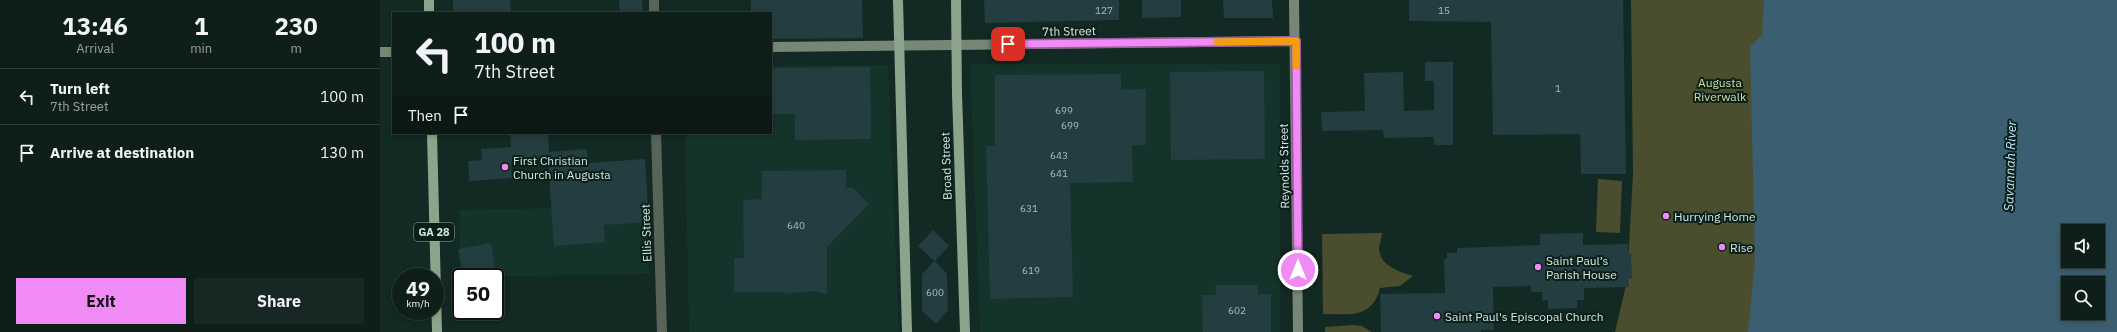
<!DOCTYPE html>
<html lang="en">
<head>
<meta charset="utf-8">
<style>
  body { margin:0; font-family:"IBM Plex Sans",sans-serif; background:#172723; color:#f1f3f6; height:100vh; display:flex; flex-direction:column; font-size:15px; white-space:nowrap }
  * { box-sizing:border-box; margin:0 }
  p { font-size:13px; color:#9ba2a2 }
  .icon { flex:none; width:22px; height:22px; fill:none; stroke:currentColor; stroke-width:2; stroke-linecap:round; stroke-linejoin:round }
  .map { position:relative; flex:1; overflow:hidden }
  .panel { display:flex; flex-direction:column; background:#0e1f1a; width:380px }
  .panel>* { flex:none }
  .guide { position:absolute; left:12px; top:12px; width:380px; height:122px; border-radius:0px; box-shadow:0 2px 6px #0003,0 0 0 1px #2e3d39; background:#0e1f1a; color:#f1f3f6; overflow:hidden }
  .controls { position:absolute; left:1681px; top:224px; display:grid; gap:8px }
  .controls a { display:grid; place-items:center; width:44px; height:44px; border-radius:0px; background:#0e1f1a; box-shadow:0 2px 6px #0003,0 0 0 1px #2e3d39; font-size:20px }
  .speed { position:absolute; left:12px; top:268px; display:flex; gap:8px; font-size:20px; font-weight:700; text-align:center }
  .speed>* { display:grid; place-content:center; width:52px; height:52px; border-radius:50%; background:#0e1f1a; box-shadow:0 2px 6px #0003,0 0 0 1px #2e3d39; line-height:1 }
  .speed small { font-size:10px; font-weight:400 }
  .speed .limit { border:2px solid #111; border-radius:6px; background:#fff; color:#111 }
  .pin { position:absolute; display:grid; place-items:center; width:34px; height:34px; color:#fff; margin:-17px; border-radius:8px; box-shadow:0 2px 6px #0006 }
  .me { position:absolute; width:44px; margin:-22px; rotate:0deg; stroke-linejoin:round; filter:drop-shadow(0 0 3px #0008) }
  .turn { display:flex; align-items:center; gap:14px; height:84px; padding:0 16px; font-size:18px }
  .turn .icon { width:52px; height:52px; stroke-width:2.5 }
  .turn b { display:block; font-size:28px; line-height:34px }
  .then { display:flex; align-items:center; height:38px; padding:0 16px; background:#0003; gap:8px; font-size:15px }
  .eta { display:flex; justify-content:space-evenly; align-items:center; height:68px; text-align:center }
  .eta b { font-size:24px; font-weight:700; line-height:28px }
  .cta { display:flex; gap:8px; margin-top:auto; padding:8px 16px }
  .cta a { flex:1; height:46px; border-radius:0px; background:#f08bf6; color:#111; font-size:16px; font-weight:700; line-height:46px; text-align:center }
  .cta a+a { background:#172723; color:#f1f3f6 }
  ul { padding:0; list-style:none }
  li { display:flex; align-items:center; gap:12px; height:56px; padding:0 16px; border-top:1px solid #2e3d39 }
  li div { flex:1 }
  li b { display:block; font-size:15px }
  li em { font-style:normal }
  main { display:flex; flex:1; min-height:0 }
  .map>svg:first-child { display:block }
  .built { fill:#13332b }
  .green { fill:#4a4d2e }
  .water { fill:#3b5e71; fill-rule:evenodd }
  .building { fill:#243d40 }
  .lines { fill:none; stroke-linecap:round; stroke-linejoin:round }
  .street { stroke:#596458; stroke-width:10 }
  .secondary { stroke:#768875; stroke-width:10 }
  .primary { stroke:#8da48c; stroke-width:10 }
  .route-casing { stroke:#9c5aa0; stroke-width:10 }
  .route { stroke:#f08bf6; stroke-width:7 }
  .slow { stroke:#f59e0b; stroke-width:7 }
  .poi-dot { fill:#f08bf6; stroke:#091f19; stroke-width:1.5 }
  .labels { text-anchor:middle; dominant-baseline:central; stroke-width:4; stroke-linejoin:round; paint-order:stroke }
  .number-label { font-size:10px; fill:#acbcba }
  .shield { fill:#091f19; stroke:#9baaa6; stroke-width:1 }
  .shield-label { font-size:11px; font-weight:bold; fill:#d9e6e2 }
  .street-label { font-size:12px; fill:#d9e6e2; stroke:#091f19 }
  .park-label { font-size:12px; fill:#d6dd9f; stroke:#091f19 }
  .poi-label { font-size:12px; fill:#d9e6e2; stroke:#091f19; text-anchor:start }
  .water-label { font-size:13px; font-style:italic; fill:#c3e8fe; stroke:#091f19 }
</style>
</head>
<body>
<main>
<section class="panel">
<div class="eta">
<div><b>13:46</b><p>Arrival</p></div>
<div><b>1</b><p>min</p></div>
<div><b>230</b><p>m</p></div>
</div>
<ul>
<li><svg class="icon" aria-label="left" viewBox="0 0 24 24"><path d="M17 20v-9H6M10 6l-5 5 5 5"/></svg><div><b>Turn left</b><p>7th Street</p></div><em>100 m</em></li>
<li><svg class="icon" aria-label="arrive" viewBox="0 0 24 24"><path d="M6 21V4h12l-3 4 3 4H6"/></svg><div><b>Arrive at destination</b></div><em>130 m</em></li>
</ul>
<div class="cta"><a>Exit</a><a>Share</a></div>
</section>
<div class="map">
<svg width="1737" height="332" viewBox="0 0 1737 332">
  <rect width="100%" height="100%" fill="#132923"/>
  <path class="built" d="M590,64H900V332H600Z
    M508,65L519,332H309L305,133H391V66Z
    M267,182L269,274L81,277L79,210L171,208L170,184Z"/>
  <path class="green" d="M1251,0H1431L1421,332H1235L1247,281L1253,174Z
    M1218,179L1242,181L1240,233L1216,232Z
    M1002,233C1002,238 999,244 999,249C1000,266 1020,272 1033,276L1020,286L1000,288C992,319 970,314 943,314L942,234Z
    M972,325L982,326L992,332H945V327Z"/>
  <path class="water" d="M1384,0H1737V332H1368L1375,261L1370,47L1382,35ZM1688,231H1718V261H1688ZM1688,283H1718V313H1688Z"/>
  <path class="building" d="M73,0H130L131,13H73Z
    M239,0H262L263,13H240Z
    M371,0H482L483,38L391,39V13H371Z
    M604,0H739V20L605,23Z
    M762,0H801V17L762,18Z
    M843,0H892L893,18H844Z
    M1029,0H1243L1246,174H1201L1200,134L1113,135L1111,22L1029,21Z
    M1045,62H1073V145H1054V137L1004,138L1003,130L942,131L941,112L985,111L984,73L1023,72L1024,111L1054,110V81H1045Z
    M490,67L491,139L415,140V114H391V68Z
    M884,71L885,159L791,160L790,72Z
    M741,74V90L766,89V145H752L753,182L690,183L693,297L610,299L606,146H615V75Z
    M130,133H168L169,152L207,149L208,163L265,159L269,222L224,225L225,242L174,246L168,160L131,163L132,178L89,181L88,161L102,160L101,149L131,147Z
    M466,170V188H473L489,204L447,247V294L432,291L405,294V292H354V258H364L363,200L382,199V171Z
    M553,230L569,246L555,261L567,274L568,310L556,324L542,311V274L554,261L538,246Z
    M1203,233V245L1248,244V254L1251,253L1252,278L1248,279L1249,287L1204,288V300H1197V308L1168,309V300L1162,301V292H1151V286L1113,287L1114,330H1101V332H1001L1000,294L1065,293L1064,259H1067V253H1077V248L1160,245V234Z
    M111,243L116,272L83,277L78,249Z
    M835,285H877L878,294H891V332H823L822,295H836Z"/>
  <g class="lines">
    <path class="street" d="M274,13V0
      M276,133L282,332"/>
    <path class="secondary" d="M914,0L918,332
      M391,47L916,41
      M0,52H13"/>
    <path class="primary" d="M49,0V13
      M518,0L527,332
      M576,0L577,94L585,332
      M52,133L57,332"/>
  </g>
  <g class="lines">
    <g class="route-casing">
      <path id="route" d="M628,44L916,41L918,270"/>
    </g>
    <use href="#route" class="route"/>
    <path class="slow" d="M837,42L916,41V66"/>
  </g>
  <g class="poi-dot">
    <circle cx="125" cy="167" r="4"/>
    <circle cx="1286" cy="216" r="4"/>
    <circle cx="1342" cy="247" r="4"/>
    <circle cx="1158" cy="267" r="4"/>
    <circle cx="1057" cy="316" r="4"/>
  </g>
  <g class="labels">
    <g class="number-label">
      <text x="724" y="10">127</text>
      <text x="1064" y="10">15</text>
      <text x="1178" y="88">1</text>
      <text x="684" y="110">699</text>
      <text x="690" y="125">699</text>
      <text x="679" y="155">643</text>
      <text x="679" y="173">641</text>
      <text x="649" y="208">631</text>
      <text x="416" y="225">640</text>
      <text x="651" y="270">619</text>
      <text x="555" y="292">600</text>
      <text x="857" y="310">602</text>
    </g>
    <rect class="shield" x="34" y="223" width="40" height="18" rx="3"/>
    <g class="shield-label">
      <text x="54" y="232">GA 28</text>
    </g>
    <g class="street-label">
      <text transform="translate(689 31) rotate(-1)">7th Street</text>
      <text transform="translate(566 166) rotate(-92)">Broad Street</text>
      <text transform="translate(904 166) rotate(-91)">Reynolds Street</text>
      <text transform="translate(266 233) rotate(-92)">Ellis Street</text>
    </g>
    <g class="park-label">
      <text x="1340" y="82">Augusta<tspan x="1340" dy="14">Riverwalk</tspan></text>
    </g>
    <g class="poi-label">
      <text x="133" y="160">First Christian<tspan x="133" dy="14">Church in Augusta</tspan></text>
      <text x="1294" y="216">Hurrying Home</text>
      <text x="1350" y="247">Rise</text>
      <text x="1166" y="260">Saint Paul’s<tspan x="1166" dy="14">Parish House</tspan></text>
      <text x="1065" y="316">Saint Paul's Episcopal Church</text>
    </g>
    <g class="water-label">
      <text transform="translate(1630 166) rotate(-88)">Savannah River</text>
    </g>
  </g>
</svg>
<div class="controls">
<a><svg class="icon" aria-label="sound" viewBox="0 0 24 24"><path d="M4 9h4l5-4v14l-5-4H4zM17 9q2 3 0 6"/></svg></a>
<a><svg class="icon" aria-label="search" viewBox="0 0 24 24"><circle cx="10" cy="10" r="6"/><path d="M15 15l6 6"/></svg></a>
</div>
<div class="speed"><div>49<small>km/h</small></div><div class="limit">50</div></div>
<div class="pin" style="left:628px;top:44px;background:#d93025"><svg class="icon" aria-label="arrive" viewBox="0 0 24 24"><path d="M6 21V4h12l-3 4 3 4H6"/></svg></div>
<svg class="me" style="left:918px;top:270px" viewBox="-20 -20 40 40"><circle r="17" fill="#f08bf6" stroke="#fff" stroke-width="3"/><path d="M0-11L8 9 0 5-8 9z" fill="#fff"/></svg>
<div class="guide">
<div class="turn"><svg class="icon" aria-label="left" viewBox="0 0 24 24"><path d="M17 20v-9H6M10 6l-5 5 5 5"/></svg><div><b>100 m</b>7th Street</div></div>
<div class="then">Then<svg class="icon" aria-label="arrive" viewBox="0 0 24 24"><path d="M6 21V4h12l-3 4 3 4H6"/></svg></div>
</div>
</div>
</main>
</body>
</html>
